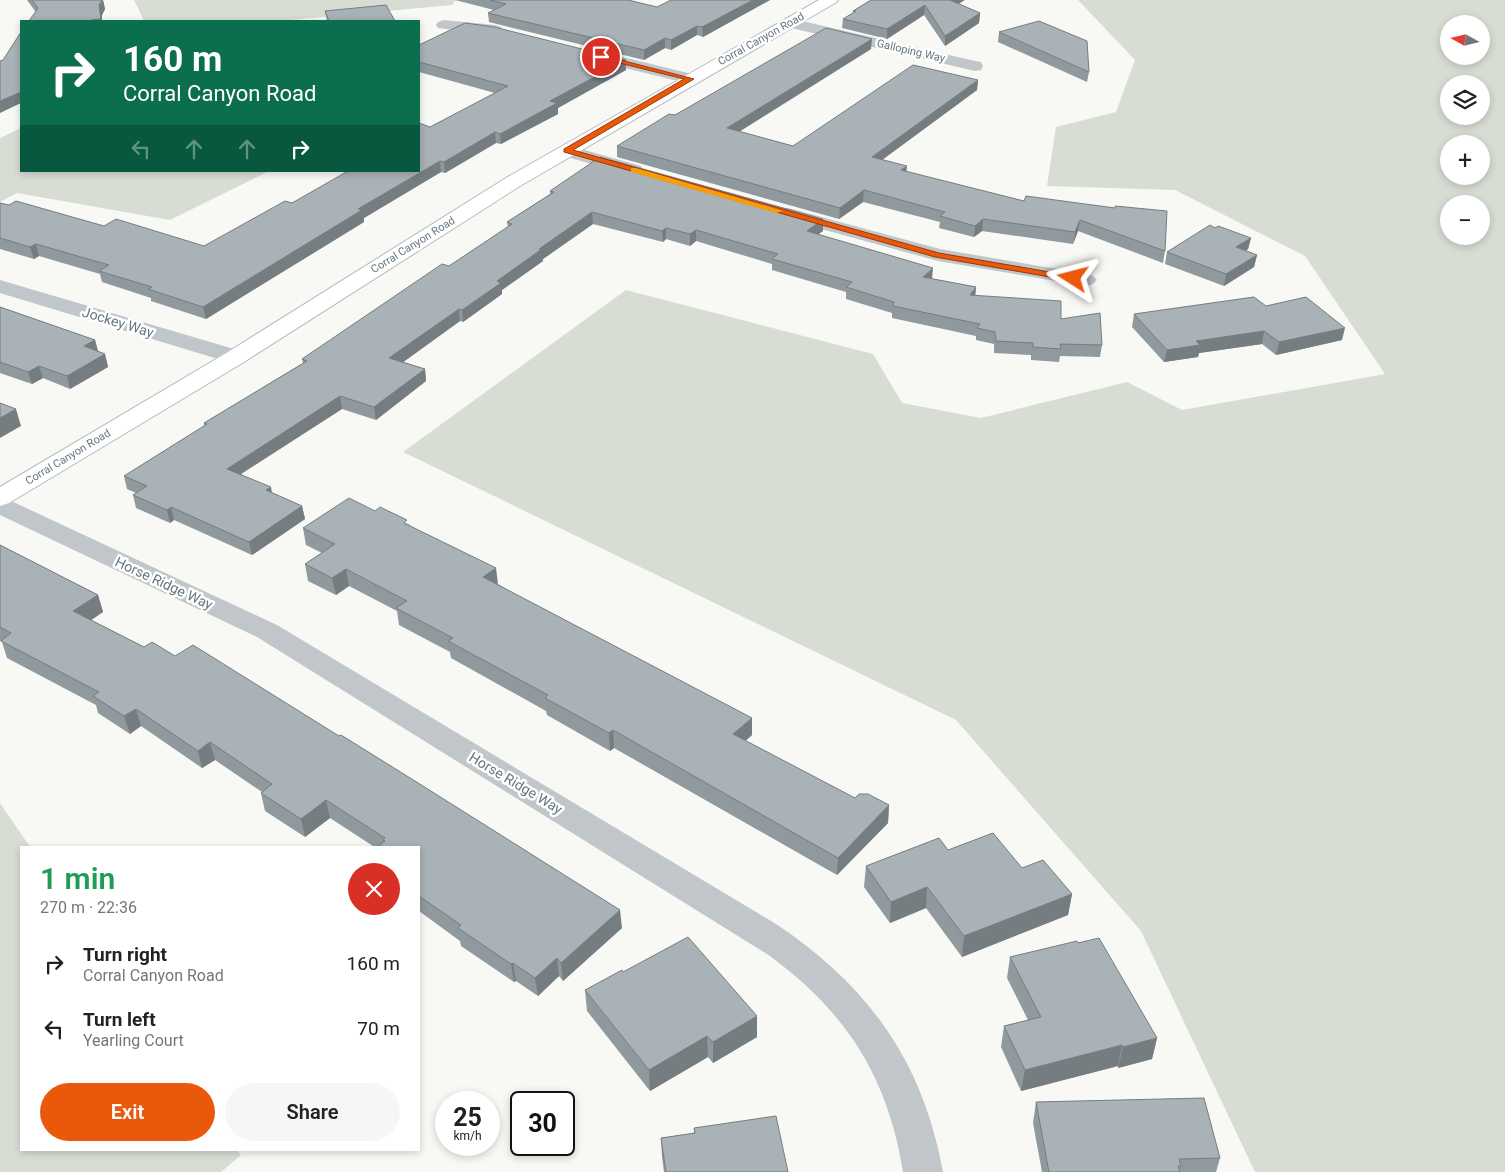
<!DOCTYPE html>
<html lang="en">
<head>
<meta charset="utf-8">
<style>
  body { margin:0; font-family:Roboto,sans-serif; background:#f6f6f6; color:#222; height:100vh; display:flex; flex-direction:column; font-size:19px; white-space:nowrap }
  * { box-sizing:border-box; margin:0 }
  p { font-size:16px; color:#767676 }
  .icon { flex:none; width:28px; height:28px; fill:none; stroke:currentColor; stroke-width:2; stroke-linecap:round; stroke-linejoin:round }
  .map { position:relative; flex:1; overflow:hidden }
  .panel { position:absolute; left:20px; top:846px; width:400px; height:305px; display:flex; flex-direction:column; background:#fff; border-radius:0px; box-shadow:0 2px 8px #0003 }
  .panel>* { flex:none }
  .top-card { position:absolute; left:20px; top:20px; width:400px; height:152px; border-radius:0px; box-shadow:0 2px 8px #0003; background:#0b6e4f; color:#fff; overflow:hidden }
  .needle { width:32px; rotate:278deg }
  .controls { position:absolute; left:1440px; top:15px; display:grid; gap:10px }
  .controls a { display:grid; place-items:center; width:50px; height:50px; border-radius:50%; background:#fff; box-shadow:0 2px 8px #0003; font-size:25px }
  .speed { position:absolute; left:435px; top:1091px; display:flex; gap:10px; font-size:25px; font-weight:700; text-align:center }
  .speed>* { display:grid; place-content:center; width:65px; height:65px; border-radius:50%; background:#fff; box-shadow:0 2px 8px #0003; line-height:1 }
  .speed small { font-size:12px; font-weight:400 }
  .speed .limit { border:2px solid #111; border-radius:8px; background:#fff; color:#111 }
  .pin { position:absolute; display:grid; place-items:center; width:42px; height:42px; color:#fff; margin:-21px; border:2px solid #fff; border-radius:50%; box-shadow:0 1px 5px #0007 }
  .me { position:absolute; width:55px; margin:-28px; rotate:279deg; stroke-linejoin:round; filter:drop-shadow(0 0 4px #0008) }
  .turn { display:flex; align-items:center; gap:18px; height:105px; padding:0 20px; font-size:22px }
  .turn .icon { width:65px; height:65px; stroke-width:2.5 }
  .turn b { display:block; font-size:35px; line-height:42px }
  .lanes { display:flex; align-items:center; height:48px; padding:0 20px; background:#0003; justify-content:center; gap:25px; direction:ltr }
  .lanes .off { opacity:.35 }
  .round { display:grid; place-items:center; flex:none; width:52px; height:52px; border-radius:26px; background:#f6f6f6 }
  .overview { display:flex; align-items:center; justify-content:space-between; height:85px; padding:0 20px }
  h1 { font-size:30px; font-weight:600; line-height:38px; color:#1e9e55 }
  .button { display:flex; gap:10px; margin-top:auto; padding:10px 20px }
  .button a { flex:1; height:58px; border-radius:30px; background:#ea580c; color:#fff; font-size:20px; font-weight:600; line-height:58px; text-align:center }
  .button a+a { background:#f6f6f6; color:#222 }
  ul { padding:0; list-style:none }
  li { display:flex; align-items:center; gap:15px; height:65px; padding:0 20px }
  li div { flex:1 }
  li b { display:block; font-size:19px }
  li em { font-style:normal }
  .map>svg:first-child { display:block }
  .green { fill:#d8ddd4; fill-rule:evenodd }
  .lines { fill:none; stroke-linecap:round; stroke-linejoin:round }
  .secondary-casing { stroke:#b3babe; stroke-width:2 }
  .street { fill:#c0c6c9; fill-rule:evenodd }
  .secondary { fill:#fff; fill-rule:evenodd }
  .wall { fill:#90999d }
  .shaded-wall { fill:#767d80 }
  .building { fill:#a8b2b7; stroke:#767d80 }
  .route { fill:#ea580c; stroke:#983908 }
  .slow { fill:#f59e0b }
  .labels { text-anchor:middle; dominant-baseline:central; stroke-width:5; stroke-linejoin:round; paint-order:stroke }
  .far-street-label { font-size:11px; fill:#627781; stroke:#fff }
  .street-label { font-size:14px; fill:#627781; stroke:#fff }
</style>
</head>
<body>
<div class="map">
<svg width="1505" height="1172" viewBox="0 0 1505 1172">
  <rect width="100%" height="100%" fill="#f8f8f5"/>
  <path class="green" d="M134,0H456L452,5L279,21H144Z
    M1078,0H1505V1172H1255L1141,931L956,720L403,452L626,290L873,354L902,403L981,418L1127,382L1182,410L1385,374L1305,256L1175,190L1047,186L1056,127L1116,112L1135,60ZM1449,24H1481V56H1449ZM1449,84H1481V116H1449ZM1449,144H1481V176H1449ZM1449,204H1481V236H1449Z
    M21,128V171H269L170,220L17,193L0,202V138Z
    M0,803L30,847L21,848V1150H237L241,1155L221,1172H0Z"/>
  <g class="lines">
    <g class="secondary-casing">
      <path id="secondary" d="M819,0H838L835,3L520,186L244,362L9,503L0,506V487L228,352L506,178Z"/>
    </g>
    <path class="street" d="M789,18L975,61L981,62L983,66L981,70L975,71L783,26L781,23L783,20Z
      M444,20L495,25L501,27L503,30L501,33L495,35L438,28L436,25L438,22Z
      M590,49L696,75L699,79L696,83L690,84L584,58L582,54L584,50Z
      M567,145L641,166L643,170L641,174L634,176L560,155L558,151L560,147Z
      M788,208L940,249L1086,274L1093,276L1097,280L1093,284L1086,286L938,261L781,218L778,214L781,210Z
      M0,280L244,352L247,357L244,362L236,364L228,362L0,293Z
      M0,497L9,500L277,625L776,924C869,986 923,1062 943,1172H903C888,1077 846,1011 767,954L257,637L0,515Z"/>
    <use href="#secondary" class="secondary"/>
  </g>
  <path class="wall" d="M27,0H103L105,9L102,15L35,11Z
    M455,0H628L657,7L671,0H770L703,37L697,35L671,50L665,48L644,60L489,22L488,13L494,10Z
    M871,0L959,4L980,13L979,23L945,46L924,15L887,39L842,28L843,19L853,13V11Z
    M325,11L395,21H327Z
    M999,32L1089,72L1087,82L998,42Z
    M419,45L626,60V70L558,108V114L501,144L496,143L445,173L441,172L364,218V222L206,319L151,301V298L102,282L100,274L39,256L34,259L0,249V203L104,226L204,246L292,203L430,127L495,93L419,72Z
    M871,49L739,132L793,146L978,80L977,90L882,160L906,172L1024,201L1026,196L1165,251L1163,263L1078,231L1073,244L982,231L974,237L939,228L940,222L863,202L839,219L617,157V146L675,115Z
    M550,191L823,231L818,234L933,279L976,287L975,295L1061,319L1102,345L1100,357L1060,356L1059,362L1031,360V355L994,353V344L976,340V336L892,318V313L846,299V292L772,270V264L696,241L690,246L666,239L663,242L593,224L543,259V261L502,290V294L463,322L460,321L403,362L425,369L426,381L376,420L342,409L241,474L272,493L302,506L305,519L252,555L174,520L170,523L136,508L133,495L136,493L127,489L124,476L204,426V423L303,363L302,359L449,266L508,227L507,222L550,194Z
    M1251,238L1248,249L1246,251L1257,255L1254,267L1224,286L1165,264L1167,252Z
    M1266,306L1342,340L1276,355L1262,344L1199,353L1198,357L1164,362L1132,327L1134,314Z
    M0,307L95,340L98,351L105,354L108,367L70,389L43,378L32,384L0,373Z
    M375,511L408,524L498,584L752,735L745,741L855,798L889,805L888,823L837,875L614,748L610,751L547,715L546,711L451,658L450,652L399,625L397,611L349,586L336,595L308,581L305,564L322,553L306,545L303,528Z
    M0,545L98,595L103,612L91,620L144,647L175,656L622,928L563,981L559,976L538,996L516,981L514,982L461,946L460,941L419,911V848H376L330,818L305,837L265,811L261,793L262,792L215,760L202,768L141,726L130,734L98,713L96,705L7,658L2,642L0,641Z
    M948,850L1022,868L1072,894L1068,915L962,957L926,908L890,923L864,887L866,866Z
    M1078,943L1157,1038L1152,1059L1118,1068V1066L1021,1091L1001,1047L1004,1026L1028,1020L1007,978L1010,957Z
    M623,972L757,1037L713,1063L708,1057L650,1091L587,1011L585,990Z
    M1036,1102L1220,1158L1216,1172H1042L1033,1123Z
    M694,1128L788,1172H664L662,1157L661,1138L694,1133Z"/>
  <path class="shaded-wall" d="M103,0L105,9L102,15V21H90Z
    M753,0H770L703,37L702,27Z
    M950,0H965L949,10Z
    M925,5L924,15L887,39V29Z
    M980,13L979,23L945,46V36Z
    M697,26V35L671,50V40Z
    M665,38V48L644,60V50Z
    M872,39L871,49L727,139V128Z
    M626,60V70L558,108V114L501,144L500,134L550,101Z
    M978,80L977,90L871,168L872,157Z
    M21,92V103L0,113V101Z
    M495,132L496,143L445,173L444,162Z
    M440,161L441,172L364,218V222L206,319L203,307L358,209Z
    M907,166L906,177L901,170Z
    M864,190L863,202L839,219L840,208Z
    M592,212L593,224L543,259V261L502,290V294L463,322L462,310L497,281L539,249Z
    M823,219V231L807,242V231Z
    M983,219L982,231L974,237L975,226Z
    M1080,220L1078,231L1073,244L1075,232Z
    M666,228V239L663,242L662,231Z
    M696,230V241L690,246V234Z
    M1251,238L1248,249L1233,259L1236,247Z
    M36,244L39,256L34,259L30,247Z
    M1257,255L1254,267L1224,286L1226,274Z
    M933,268L932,279L923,277Z
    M976,287L975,299L970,295Z
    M459,309L460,321L391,371L389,358Z
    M1345,328L1342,340L1276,355L1279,342Z
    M1264,331L1262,344L1199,353L1198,357L1164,362L1167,350L1196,341Z
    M95,340L98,352L84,346Z
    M105,354L108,367L70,389L67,376Z
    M39,366L43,378L32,384L28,372Z
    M425,369L426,381L376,420L374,407Z
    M340,396L342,409L230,481L227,469Z
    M16,409L21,426L0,438V418Z
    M271,487L273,500L266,490Z
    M302,506L305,519L252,555L249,542Z
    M171,507L174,520L170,523L167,510Z
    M496,568L498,584L483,577Z
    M346,569L349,586L336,595L332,578Z
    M98,595L103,612L78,629L73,611Z
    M136,709L141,726L130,734L124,716Z
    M752,718V735L733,752V734Z
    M613,730L614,748L610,751L609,733Z
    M210,742L215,760L202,768L198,751Z
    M326,800L330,818L305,837L301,819Z
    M889,805L888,823L837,875L838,858Z
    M927,887L926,908L890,923L891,902Z
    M1072,894L1068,915L962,957L964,936Z
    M620,910L622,928L563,981L561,963Z
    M557,958L559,976L538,996L535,978Z
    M513,963L516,981L514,982L511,964Z
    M757,1016V1037L713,1063V1042Z
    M707,1036L708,1057L650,1091L649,1070Z
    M1157,1038L1152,1059L1118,1068L1123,1047Z
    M1122,1045L1118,1066L1021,1091L1025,1070Z"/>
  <path class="building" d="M32,0H102L99,5L101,19L91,20L90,21H29L38,8Z
    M490,0H628L657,7L671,0H753L702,27L697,26L671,40L665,38L644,50L488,13L506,4Z
    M871,0H950L980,13L945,36L925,5L887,29L843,19L856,11H853Z
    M386,5L395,21H329L325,11Z
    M1039,21L1087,41L1089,72L999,32Z
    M465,23L494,27L626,60L550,101L557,103L500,134L495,132L444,162L440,161L358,209L362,210L203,307L148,289L152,287L99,271L109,265L36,244L30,247L0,238V203L9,205L16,201L104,226L116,219L204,246L285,201L292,203L348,171H419V123L430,127L508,86L419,62V45Z
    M826,28L872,39L727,128L793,146L913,65L978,80L872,157L907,166L901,170L1024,201L1026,196L1115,208V206L1167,211L1165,251L1080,220L1075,232L983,219L975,226L940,216L945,212L864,190L840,208L617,146L669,114L675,115Z
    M21,32V92L0,101V61L3,60Z
    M600,157L823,219L807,231L933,268L923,277L976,287L970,295L1061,301V319L1100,313L1102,345L1060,344L1061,349L1033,347V343L996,341L995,332L977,328L980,324L893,306L894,302L846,287L852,282L772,259L778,254L696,230L690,234L666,228L662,231L592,212L539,249H542L497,281L501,283L462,310L459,309L389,358L425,369L374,407L340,396L227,469L271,487L266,490L302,506L249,542L171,507L167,510L133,495L147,486L124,476L207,424L204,423L307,361L302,359L442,264L449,266L512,224L507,222L554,192L550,191Z
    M1210,225L1215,228L1218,226L1251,238L1236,247L1257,255L1226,274L1167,252Z
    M1254,297L1266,306L1306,297L1345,328L1279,342L1264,331L1196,341L1200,345L1167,350L1134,314Z
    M0,307L95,340L84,346L105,354L67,376L39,366L28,372L0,362Z
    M0,403L16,409L0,418Z
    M349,498L375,511L380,507L407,520L404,523L496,568L483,577L752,718L733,734L855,798L859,794H868L889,805L838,858L613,730L609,733L545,698L548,695L448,641L453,638L396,608L407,601L346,569L332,578L305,564L335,544L303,528Z
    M0,545L98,595L73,611L144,647L152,642L175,656L193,645L339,736L341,735L415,781L620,910L561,963L557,958L535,978L513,963L511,964L458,928L461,925L419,896V848H376L385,841L383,840L385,838L326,800L301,819L261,793L272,784L210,742L198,751L136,709L124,716L93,696L99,692L1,641L11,633L0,627Z
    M993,833L1022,868L1043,860L1072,894L964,936L927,887L891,902L866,866L939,838L948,850Z
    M688,937L757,1016L713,1042L707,1036L649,1070L585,990L622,970L623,972Z
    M1099,938L1157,1038L1123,1047L1122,1045L1025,1070L1004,1026L1041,1017L1010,957L1077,941L1078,943Z
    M1204,1098L1220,1158L1179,1159L1181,1166H1178L1180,1172H1049L1036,1102Z
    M776,1116L788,1172H666L661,1138L695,1133L694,1128Z"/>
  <path class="route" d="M601,55L694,79L573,150L939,253L1073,276L1077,278L1073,281L935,257L564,152V149L684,79L599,58L598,57Z"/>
  <path class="slow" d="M631,168H636L783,211L776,213L631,172Z"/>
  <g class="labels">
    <g class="far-street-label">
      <text transform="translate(761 39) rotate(-29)">Corral Canyon Road</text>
      <text transform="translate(911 51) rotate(13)">Galloping Way</text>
      <text transform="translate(413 245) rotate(-32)">Corral Canyon Road</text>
      <text transform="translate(68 457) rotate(-31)">Corral Canyon Road</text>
    </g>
    <g class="street-label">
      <text transform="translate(118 322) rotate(17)">Jockey Way</text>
      <text transform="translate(164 583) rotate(25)">Horse Ridge Way</text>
      <text transform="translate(516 783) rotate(31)">Horse Ridge Way</text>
    </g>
  </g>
</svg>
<div class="controls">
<a><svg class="needle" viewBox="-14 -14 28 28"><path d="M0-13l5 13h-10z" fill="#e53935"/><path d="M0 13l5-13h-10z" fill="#767676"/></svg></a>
<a><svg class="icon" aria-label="layers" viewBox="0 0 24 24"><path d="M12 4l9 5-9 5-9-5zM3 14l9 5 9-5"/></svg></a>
<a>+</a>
<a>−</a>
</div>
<div class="speed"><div>25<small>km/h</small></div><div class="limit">30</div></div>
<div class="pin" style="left:601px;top:57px;background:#d93025"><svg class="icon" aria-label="arrive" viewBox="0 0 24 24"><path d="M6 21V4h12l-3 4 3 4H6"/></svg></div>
<svg class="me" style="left:1073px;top:278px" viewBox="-20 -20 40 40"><path d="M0-17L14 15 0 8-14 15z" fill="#ea580c" stroke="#fff" stroke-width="4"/></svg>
<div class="top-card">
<div class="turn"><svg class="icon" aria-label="right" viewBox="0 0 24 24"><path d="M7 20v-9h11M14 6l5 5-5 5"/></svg><div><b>160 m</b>Corral Canyon Road</div></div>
<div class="lanes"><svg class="icon off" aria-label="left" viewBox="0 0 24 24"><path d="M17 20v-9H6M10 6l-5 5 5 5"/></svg><svg class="icon off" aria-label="ahead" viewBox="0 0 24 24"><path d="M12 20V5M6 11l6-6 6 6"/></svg><svg class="icon off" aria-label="ahead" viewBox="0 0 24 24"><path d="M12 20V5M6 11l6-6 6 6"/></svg><svg class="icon" aria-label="right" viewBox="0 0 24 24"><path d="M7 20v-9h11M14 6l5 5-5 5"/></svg></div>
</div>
<section class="panel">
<div class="overview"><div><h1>1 min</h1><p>270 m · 22:36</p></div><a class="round" style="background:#d93025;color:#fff"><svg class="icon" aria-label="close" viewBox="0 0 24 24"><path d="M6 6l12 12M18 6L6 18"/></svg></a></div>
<ul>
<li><svg class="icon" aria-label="right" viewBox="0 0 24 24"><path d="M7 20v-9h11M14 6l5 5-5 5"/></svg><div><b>Turn right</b><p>Corral Canyon Road</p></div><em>160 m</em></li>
<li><svg class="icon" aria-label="left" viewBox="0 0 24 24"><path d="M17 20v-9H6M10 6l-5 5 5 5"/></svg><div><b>Turn left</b><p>Yearling Court</p></div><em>70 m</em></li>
</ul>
<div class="button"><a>Exit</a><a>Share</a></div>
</section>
</div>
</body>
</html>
